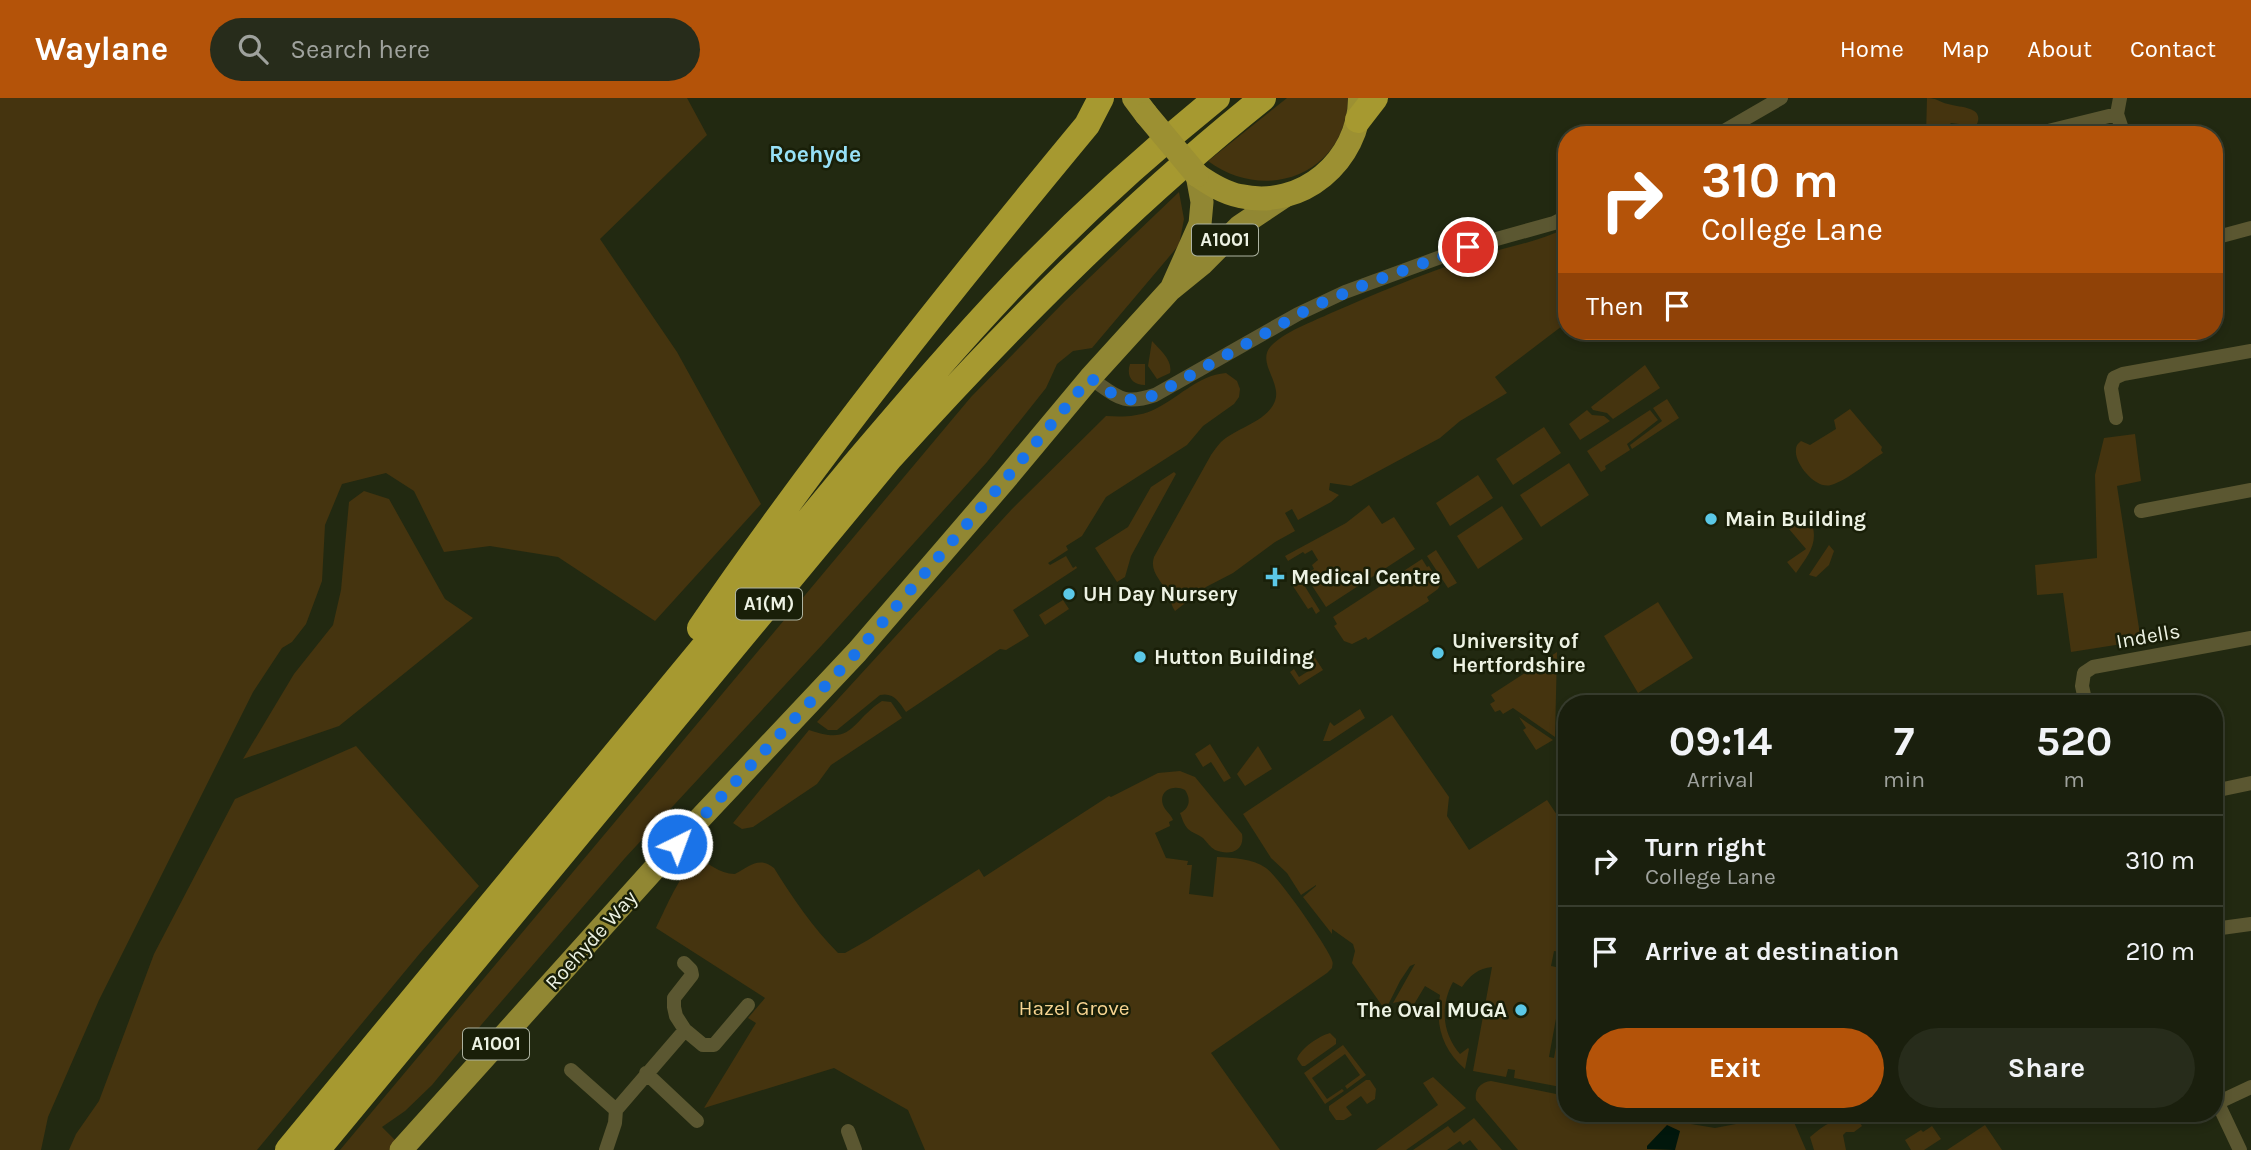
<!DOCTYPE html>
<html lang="en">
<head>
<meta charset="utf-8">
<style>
  body { margin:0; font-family:Karla,sans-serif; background:#272c1b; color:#f1f3f6; height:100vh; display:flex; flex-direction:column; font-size:26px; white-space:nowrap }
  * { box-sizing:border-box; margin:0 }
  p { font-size:23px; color:#9fa29d }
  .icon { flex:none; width:38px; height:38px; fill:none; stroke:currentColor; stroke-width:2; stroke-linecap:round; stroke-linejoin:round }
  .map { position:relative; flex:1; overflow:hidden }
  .sheet { position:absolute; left:1558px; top:597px; width:665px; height:427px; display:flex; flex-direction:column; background:#1a1f0d; border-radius:28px; box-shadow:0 4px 10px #0003,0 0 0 2px #383d2e }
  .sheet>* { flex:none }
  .hud { position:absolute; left:1558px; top:28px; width:665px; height:214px; border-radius:28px; box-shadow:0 4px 10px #0003,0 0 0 2px #383d2e; background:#b45309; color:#fff; overflow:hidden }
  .pin { position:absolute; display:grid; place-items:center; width:60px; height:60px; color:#fff; margin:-30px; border:4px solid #fff; border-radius:50%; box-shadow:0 2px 7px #0007 }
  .me { position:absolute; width:77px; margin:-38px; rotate:42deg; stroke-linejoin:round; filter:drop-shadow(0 0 5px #0008) }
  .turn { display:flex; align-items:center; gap:24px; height:147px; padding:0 28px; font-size:32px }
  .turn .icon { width:91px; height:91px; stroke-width:2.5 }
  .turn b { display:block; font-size:49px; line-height:60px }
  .then { display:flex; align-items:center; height:66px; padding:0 28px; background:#0003; gap:14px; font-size:26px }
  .eta { display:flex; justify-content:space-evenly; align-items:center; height:119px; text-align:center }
  .eta b { font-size:42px; font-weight:700; line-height:49px }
  .action { display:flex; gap:14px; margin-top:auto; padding:14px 28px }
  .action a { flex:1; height:80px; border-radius:42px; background:#b45309; color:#fff; font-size:28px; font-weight:700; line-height:80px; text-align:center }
  .action a+a { background:#272c1b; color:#f1f3f6 }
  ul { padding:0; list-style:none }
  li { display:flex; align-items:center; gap:21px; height:91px; padding:0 28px; border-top:2px solid #383d2e }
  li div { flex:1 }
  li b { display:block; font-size:26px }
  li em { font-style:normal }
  header { display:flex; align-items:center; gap:42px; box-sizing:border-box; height:98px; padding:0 35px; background:#b45309; color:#fff }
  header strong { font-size:33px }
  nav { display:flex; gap:38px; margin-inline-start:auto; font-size:24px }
  .search { width:490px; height:63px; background:#272c1b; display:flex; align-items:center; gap:18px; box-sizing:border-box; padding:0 24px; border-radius:38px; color:#9fa29d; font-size:26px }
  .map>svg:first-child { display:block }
  .green { fill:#45340f }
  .water { fill:#01170c }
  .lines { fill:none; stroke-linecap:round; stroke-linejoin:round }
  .minor { stroke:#5b5731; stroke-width:14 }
  .primary { stroke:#918733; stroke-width:23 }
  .trunk { stroke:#9c9032; stroke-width:24 }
  .motorway { stroke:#a69930; stroke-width:26 }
  .trunk-bridge { stroke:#9c9032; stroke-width:24 }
  .route { stroke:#1a73e8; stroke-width:12; stroke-dasharray:0 21.6 }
  .poi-dot { fill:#5bc8e7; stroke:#191f08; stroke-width:2.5 }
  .labels { text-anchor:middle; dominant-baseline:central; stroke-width:5; stroke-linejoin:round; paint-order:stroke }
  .shield { fill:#191f08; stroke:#adb3a1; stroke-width:2 }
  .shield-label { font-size:19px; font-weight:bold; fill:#edf2e3 }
  .poi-label { font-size:21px; font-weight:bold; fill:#edf2e3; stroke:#191f08; text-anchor:start }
  .street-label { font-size:21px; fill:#edf2e3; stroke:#191f08 }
  .park-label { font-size:21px; fill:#f7d491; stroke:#191f08 }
  .neighbourhood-label { font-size:23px; font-weight:bold; fill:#97e1f8; stroke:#191f08 }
</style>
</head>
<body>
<header>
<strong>Waylane</strong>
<div class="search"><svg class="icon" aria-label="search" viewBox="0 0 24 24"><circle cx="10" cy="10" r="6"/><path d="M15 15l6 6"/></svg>Search here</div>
<nav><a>Home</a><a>Map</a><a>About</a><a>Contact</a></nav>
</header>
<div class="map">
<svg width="2251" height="1052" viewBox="0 0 2251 1052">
  <rect width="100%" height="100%" fill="#222911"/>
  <path class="green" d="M0,0H687L707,37L600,141L677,254L761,406L655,523L558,459L490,448L444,454L414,393L386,375L342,386L325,427L322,483L306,526L292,544L282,550L253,594L99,902L48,1019L41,1052H0Z
    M1287,0H1348C1346,76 1266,106 1208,63Z
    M1927,0C1937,0 1939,4 1948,6C1960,10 1988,8 1975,30L1971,32L1959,26L1951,25L1947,29L1946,37H1926Z
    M2105,25L2115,30L2117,37H2065Z
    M1179,94L1184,121L1179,147L1092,250L1073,253L1057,266L1046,290L987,364L822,547L625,760L482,926L432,987L405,1013L382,1029L397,1044L389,1052H340L971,299L1064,204Z
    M1566,130V225L1495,279L1507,295L1460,323L1440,340L1351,388L1330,385L1329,392L1339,397L1331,404L1298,422L1292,411L1285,415L1295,433L1275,444L1233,475L1206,489L1175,513C1171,507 1171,502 1168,496C1162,483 1149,474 1154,459L1211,357C1214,353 1217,348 1221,344C1236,330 1267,324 1275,303C1282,284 1256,264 1271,248C1284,234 1314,223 1331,215C1375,196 1420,177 1465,162C1499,150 1534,146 1566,130Z
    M1152,243C1160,252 1173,262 1170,275L1157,281L1148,268Z
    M1130,266H1145V287C1132,287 1126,278 1130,266Z
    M1645,267L1660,290L1613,321L1607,315L1593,312L1591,309Z
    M1226,275L1237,283L1240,291L1239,299L1234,306L1203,328L1187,347L1106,399L1082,438L1066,448L1068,452L1048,465L1050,467L1066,458L1073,470L1076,468L1077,470L1013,512L1029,538L1006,552L1000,551L906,614C899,604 894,594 880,597L837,632H828L817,624L1012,411L1106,318C1121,319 1136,319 1151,313C1177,302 1197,277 1226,275Z
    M1667,301L1679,320L1632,351L1630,347L1662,323L1653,310Z
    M1850,311L1882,349L1881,352L1883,355C1868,364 1848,382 1831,387C1816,392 1794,365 1796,352C1796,347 1798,346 1801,343L1810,347L1836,331L1834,322Z
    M1587,312L1592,317L1604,318L1610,323L1580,342L1569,326Z
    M1650,312L1658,322L1627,346L1630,352L1605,368L1606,371L1601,374L1587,353Z
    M1544,329L1561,355L1513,387L1496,361Z
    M2135,336L2141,383L2117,388L2141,543L2071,554L2063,495L2037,497L2035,467L2097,460L2095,377L2104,340Z
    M1569,365L1589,397L1541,429L1520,397Z
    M1174,374L1176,376L1131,458L1125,479L1117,484L1095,450L1128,429L1151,389Z
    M1478,377L1493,400L1450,428L1436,405Z
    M364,393L389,401L445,501L473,520L339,628L243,661L294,576L333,527L341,492L349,404Z
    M1369,407L1382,426L1394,419L1415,451L1326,509L1307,480L1316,473L1301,482L1320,513L1316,516L1312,509L1308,511L1291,485L1314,471L1312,467L1318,462L1312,452L1305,456L1303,454L1288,463L1285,458L1346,425Z
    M1502,408L1523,441L1478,471L1457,438Z
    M1807,419H1809C1821,443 1809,456 1796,475L1787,464L1806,451L1789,431Z
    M1829,447L1834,453L1829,467L1816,479L1809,477Z
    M1436,452L1457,485L1448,490L1427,458Z
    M1422,461L1427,469L1429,468L1440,487L1438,491L1427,499L1429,503L1368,542L1366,539L1352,546L1344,543L1334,528L1337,526L1333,519Z
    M1063,502L1069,511L1045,527L1039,517Z
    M1658,504L1693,560L1638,595L1604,538Z
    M1557,554L1555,639L1513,610L1503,616L1500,612L1495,614L1490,606L1495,603L1491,597Z
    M1312,555L1323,572L1299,587L1290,574L1294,571L1299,579L1310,572L1304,561Z
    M882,603L891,604L902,620L831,667L817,686L753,729L742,731L733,725L809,632C854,648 850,624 882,603Z
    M1360,611L1365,620L1330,643H1323L1330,624L1334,628Z
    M1392,617L1449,699L1447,718L1469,752L1547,702L1557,717L1566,711V855L1554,853L1551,868L1565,871L1549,959L1554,960L1566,894V990L1514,980L1515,972L1508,971L1506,979L1473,973L1492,869C1479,870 1469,878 1462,889L1453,884C1440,908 1442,935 1460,956L1468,950L1469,951L1465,971C1442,951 1435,927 1440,897L1425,888L1413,908L1402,903L1393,905L1415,866L1410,868L1400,883L1386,911L1383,909L1352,865L1355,853L1353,846L1332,831V836L1303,799L1316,788V787L1301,797L1287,775L1271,760L1243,716Z
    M1519,619L1553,642L1536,652L1523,632L1526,630Z
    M1210,646L1231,680L1224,684L1211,664L1203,669L1195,656Z
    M356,648L479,788L421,854L257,1052H69L76,1036L99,1003L154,856L235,701Z
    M1258,648L1272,671L1245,688L1237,676Z
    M1180,673L1195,679L1242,736C1245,753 1230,758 1215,752C1210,749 1207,744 1203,740C1198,736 1192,735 1188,731C1184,727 1182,720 1180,715C1190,710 1191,701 1185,692C1174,686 1158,692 1163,707C1165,713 1171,716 1173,722L1169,724L1170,728L1155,735L1166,760L1188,763L1187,767H1192L1189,796L1213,799L1217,759C1233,760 1252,760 1266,770C1278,778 1324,844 1331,860C1333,865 1333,864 1332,870L1327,875L1211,955L1280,1052H925L908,1012L834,970L704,1010L756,925L748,920L765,900L656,830C663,817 684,764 700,763C707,763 719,776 735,776C750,768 759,758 774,770C792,799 813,830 838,855H845L868,842L979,771L984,779L1109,698L1111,699L1158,675Z
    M1330,935L1336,941V946L1305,968H1302L1297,961C1301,950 1319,938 1330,935Z
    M1343,947L1366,977L1347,991L1345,988L1360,977L1345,956L1312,980L1327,1001L1342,991L1344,993L1325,1006L1304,975Z
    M1433,979L1466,1010L1406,1052H1376L1438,1007L1423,985Z
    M1366,982H1370L1376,991L1375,1001L1367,1006L1361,998L1346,1009L1352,1017L1344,1022H1336L1329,1012V1008Z
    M1491,983L1566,998V1015H1667L1685,1025L1715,1030L1736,1026L1753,1015H1790L1806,1052H1518L1476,1002C1474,991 1481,984 1491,983Z
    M1855,1018L1862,1028L1854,1034H1846L1843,1037L1846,1052H1814L1810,1039C1824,1027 1836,1019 1855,1018Z
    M1474,1020L1502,1052H1478L1470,1042L1463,1047L1460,1043L1447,1052H1413L1448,1028L1454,1035Z
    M1985,1027L2002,1052H1947Z
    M1932,1028L1941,1041L1924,1052H1911L1905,1042L1921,1032L1923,1034Z"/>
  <path class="water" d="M1667,1027L1680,1033L1675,1052L1647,1051V1048Z"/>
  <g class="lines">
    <path class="minor" d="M2120,0L2117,16L2124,37
      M2036,36L2117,16
      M1717,37L1781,0
      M2214,140L2251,130
      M1090,280C1117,298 1122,308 1155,297L1298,216L1345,194L1468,149L1554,125L1566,119
      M2116,320L2111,290L2114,280L2123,276L2251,253
      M2141,413L2251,392
      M2086,606L2082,588L2084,575L2093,569L2251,540
      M2214,693L2251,685
      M2214,831L2251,826
      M685,932L703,947H714L748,907
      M571,972L616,1012
      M646,975L697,1023
      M2214,997L2240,1052
      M2217,1005L2251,989
      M848,1033L855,1052
      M606,1052L615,1025L616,1012L685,932L676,918L674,909V900L692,877L691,872L684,865"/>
    <path class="primary" d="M1172,189L1200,126L1202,104L1197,77
      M401,1052L692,729L857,554L1004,383L1090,280L1170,192L1202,166L1240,128L1285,98"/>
    <path class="trunk" d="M1134,0L1146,16
      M1197,77C1210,86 1224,95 1240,98C1302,112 1359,63 1360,1"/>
    <path class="motorway" d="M1358,22L1375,0
      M700,530C820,355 952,190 1087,27L1101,0
      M288,1052L854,367C906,306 958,245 1013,187C1077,120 1145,58 1217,0
      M317,1052L890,360C1006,232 1127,109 1263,0"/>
    <path class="trunk-bridge" d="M1146,16L1197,77"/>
  </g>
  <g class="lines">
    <path class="route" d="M677,746L857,554L1004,383L1090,280C1117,298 1122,308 1155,297L1312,209L1366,186L1468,149"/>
  </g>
  <g class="poi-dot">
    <circle cx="1711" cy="421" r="7"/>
    <path d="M1271.5 468.5h7v7h7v7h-7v7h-7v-7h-7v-7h7z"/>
    <circle cx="1069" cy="496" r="7"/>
    <circle cx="1438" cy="555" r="7"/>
    <circle cx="1140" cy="559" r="7"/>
    <circle cx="1521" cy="912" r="7"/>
  </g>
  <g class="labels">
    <g class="shield">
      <rect x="1192" y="126.5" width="66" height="31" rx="5"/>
      <rect x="736" y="490.5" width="66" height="31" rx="5"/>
      <rect x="463" y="930.5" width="66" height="31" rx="5"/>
    </g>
    <g class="shield-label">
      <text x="1225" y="142">A1001</text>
      <text x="769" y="506">A1(M)</text>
      <text x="496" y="946">A1001</text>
    </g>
    <g class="poi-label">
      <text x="1725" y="421">Main Building</text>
      <text x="1291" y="479">Medical Centre</text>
      <text x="1083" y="496">UH Day Nursery</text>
      <text x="1452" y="543">University of<tspan x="1452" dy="24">Hertfordshire</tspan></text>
      <text x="1154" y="559">Hutton Building</text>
      <text x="1507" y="912" text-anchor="end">The Oval MUGA</text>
    </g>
    <g class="street-label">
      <text transform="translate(2148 538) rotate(-10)">Indells</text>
      <text transform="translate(591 842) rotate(-48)">Roehyde Way</text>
    </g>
    <g class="park-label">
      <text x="1074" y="910">Hazel Grove</text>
    </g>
    <g class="neighbourhood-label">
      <text x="815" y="56">Roehyde</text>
    </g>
  </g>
</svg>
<div class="pin" style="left:1468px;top:149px;background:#d93025"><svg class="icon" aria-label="arrive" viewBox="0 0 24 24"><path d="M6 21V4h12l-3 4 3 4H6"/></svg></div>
<svg class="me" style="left:677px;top:746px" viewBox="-20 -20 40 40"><circle r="17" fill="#1a73e8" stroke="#fff" stroke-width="3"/><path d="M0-11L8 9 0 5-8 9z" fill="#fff"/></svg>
<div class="hud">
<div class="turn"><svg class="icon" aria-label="right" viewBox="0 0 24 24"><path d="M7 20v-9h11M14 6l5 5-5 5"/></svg><div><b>310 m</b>College Lane</div></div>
<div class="then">Then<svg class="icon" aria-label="arrive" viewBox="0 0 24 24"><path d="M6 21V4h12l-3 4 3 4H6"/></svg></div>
</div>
<section class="sheet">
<div class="eta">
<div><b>09:14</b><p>Arrival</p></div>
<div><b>7</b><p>min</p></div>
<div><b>520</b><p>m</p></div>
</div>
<ul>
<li><svg class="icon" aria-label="right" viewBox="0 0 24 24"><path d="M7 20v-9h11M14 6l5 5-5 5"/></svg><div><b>Turn right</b><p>College Lane</p></div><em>310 m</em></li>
<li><svg class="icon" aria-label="arrive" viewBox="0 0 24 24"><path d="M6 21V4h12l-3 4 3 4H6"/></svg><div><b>Arrive at destination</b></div><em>210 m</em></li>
</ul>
<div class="action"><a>Exit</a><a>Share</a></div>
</section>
</div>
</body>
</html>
